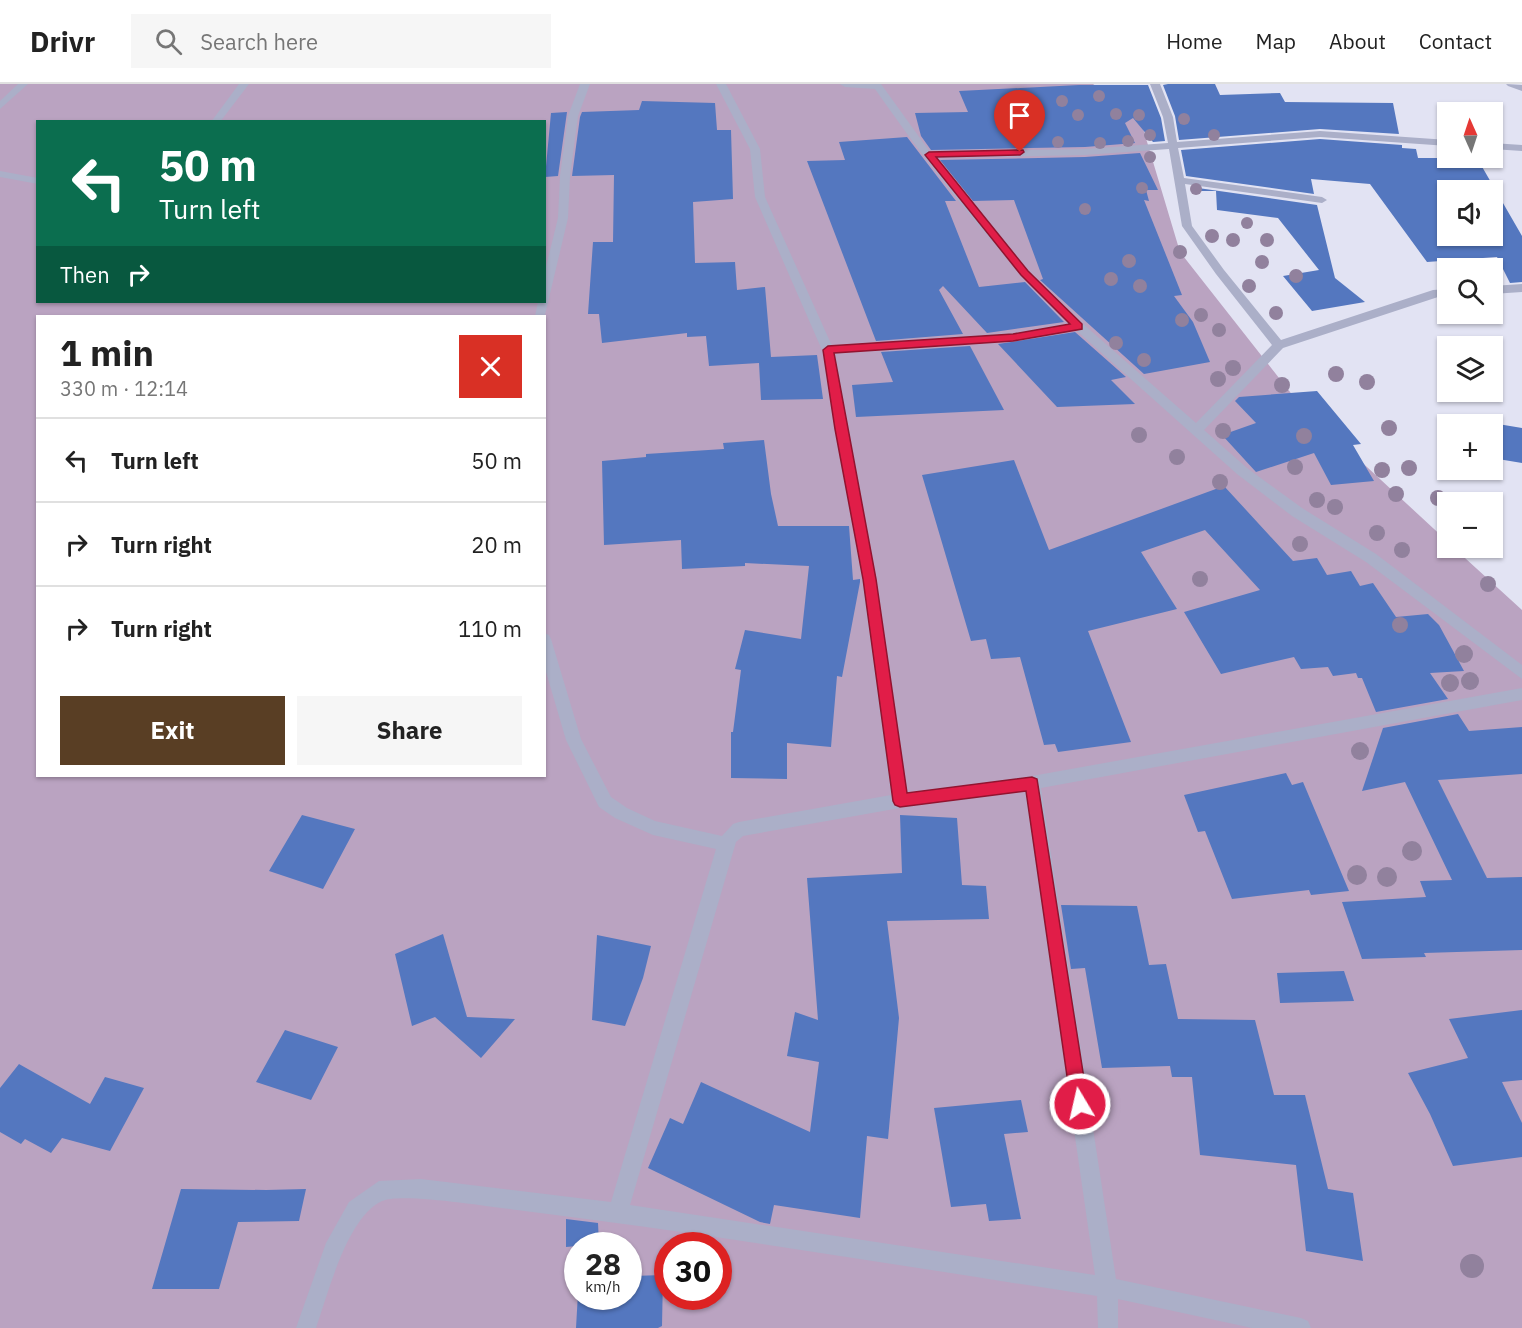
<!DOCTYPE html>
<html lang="en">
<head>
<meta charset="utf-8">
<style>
  body { margin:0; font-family:"IBM Plex Sans",sans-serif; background:#f6f6f6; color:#222; height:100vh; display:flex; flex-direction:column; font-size:22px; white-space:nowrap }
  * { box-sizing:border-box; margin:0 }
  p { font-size:20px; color:#767676 }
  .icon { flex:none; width:33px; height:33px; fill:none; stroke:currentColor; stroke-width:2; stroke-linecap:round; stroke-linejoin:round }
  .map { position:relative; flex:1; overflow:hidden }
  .details { position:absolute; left:36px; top:231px; width:510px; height:462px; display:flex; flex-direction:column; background:#fff; border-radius:0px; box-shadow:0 2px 4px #0004 }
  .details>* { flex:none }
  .guide { position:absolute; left:36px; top:36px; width:510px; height:183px; border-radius:0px; box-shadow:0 2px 4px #0004; background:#0b6e4f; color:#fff; overflow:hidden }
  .needle { width:39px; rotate:357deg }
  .controls { position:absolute; left:1437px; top:18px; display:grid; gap:12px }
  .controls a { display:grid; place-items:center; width:66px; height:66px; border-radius:0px; background:#fff; box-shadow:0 2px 4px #0004; font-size:30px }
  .speed { position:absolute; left:564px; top:1148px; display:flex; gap:12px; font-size:30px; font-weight:700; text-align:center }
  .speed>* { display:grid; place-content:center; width:78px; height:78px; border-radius:50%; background:#fff; box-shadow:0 2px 4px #0004; line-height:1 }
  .speed small { font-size:15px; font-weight:400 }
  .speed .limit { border:9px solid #d22; background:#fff; color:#111 }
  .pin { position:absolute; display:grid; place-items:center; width:51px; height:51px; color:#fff; margin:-62px -26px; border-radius:50% 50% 50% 0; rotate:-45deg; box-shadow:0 0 6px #0007 }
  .pin .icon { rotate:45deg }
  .me { position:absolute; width:66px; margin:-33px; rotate:351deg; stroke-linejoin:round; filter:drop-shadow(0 0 4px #0008) }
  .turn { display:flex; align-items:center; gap:21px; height:126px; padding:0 24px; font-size:27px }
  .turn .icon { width:78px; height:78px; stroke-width:2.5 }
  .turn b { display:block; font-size:42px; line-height:51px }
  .then { display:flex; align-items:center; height:57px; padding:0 24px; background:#0003; gap:12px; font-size:22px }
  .round { display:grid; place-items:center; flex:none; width:63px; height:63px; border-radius:0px; background:#f6f6f6 }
  .overview { display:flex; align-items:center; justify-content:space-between; height:102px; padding:0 24px }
  h1 { font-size:36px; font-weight:800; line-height:45px }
  .cta { display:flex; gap:12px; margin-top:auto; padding:12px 24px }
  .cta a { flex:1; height:69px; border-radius:0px; background:#593e24; color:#fff; font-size:24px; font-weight:800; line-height:69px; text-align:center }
  .cta a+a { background:#f6f6f6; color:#222 }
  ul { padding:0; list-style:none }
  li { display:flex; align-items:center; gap:18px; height:84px; padding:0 24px; border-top:2px solid #e0e0e0 }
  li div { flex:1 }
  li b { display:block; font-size:22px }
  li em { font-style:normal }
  header { display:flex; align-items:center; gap:36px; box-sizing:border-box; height:84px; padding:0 30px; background:#fff; border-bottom:2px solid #e0e0e0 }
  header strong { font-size:28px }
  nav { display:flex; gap:33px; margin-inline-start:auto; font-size:21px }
  .search { width:420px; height:54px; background:#f6f6f6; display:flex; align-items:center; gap:15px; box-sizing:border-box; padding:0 21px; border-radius:0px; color:#767676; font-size:22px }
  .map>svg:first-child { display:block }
  .green { fill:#baa3c1; fill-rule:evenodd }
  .building { fill:#5477bf; fill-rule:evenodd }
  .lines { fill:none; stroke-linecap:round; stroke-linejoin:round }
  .street { fill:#abafc8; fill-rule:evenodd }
  .tree { fill:#91819d }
  .route { fill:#e11d48; stroke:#92132f; stroke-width:1.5 }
</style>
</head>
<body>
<header>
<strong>Drivr</strong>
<div class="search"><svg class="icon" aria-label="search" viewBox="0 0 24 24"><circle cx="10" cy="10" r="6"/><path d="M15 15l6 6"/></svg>Search here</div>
<nav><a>Home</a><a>Map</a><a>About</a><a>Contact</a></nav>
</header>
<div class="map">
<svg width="1522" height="1244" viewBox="0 0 1522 1244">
  <rect width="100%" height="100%" fill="#e2e3f3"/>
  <path class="green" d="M0,0H1093L1139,31L1180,168L1301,322L1447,457L1448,464H1454L1522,526V1244H0ZM38,38H544V218H38ZM38,232H544V692H38ZM578,1161H628V1212H578ZM668,1161H718V1212H668Z"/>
  <path class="building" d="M1168,0H1215L1220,11L1280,9L1285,18L1393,19L1399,50L1320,45L1179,56L1175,32L1163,1Z
    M1079,1H1148L1161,34L1165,57L1153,58L1133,34L1125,39L1135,59L1085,63L931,66L921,52L915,29L968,28L959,7Z
    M642,17L715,19L717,46H731L733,115L693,118L695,179L735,178L737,206L765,203L771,273L817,271L823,315L761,316L759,279L709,282L706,252L687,253V249L602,259L599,230H588L593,158H613L614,91L572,92L580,33L582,28L639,26Z
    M567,28L558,92L545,93L551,29Z
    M907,53L956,117H945L979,203L1025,198L1064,238L987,249L943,202L939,206L963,250L876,257L807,77L845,76L839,58Z
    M1320,55L1402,61V64L1416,65L1418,74H1477L1522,152V198L1510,199L1497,173L1427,178L1370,100L1311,95L1314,110L1186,92L1181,66ZM1448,106H1492V152H1448Z
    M1140,69L1158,106H1146L1149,117L1144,116L1182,211L1174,212L1193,238L1210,278L1144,290L1040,196L1043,195L1014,116L973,117L940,76L1085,73Z
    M1191,103L1317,121L1335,194L1365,218L1312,227L1283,192L1319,186L1278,134L1217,126L1216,107H1194Z
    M1075,248L1126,293L1111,296L1135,320L1057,323L998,260Z
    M970,262L1004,326L856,333L852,301L893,298L881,268Z
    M1317,307L1361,360L1353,361L1374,397L1331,401L1314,369L1256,388L1222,351L1256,339L1235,317L1239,313Z
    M1492,339L1522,344V379L1492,374Z
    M764,356L771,410L778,442H849L853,496L860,495V498L842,593L837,592L831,663L787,659V695L731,694V648H733L741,586L735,585L745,546L801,555L809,482L745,479V482L682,485L681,456L604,461L602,377L646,373V370L724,365L723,359Z
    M1014,376L1049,466L1224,402L1293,477L1317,474L1327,491L1351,487L1360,502L1373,499L1396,533L1428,530L1439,541L1464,587L1430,589L1448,615L1376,628L1362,594H1358L1356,589L1333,592L1328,583L1301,585L1294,573L1221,590L1184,528L1260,506L1205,446L1141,468L1177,525L1088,547L1131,658L1058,668L1055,660L1044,661L1020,573L991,575L986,555L971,557L922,391Z
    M1458,630L1469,647L1522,643V690L1438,696L1487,794L1522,793V866L1424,869L1426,873L1362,875L1342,818L1426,813L1420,797L1452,796L1405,698L1362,707L1383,644Z
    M1286,689L1292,701L1303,698L1349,807L1311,811L1309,806L1232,815L1205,747L1198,748L1184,711Z
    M302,731L355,745L323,805L269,787Z
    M900,731L957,734L962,801L986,802L989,835L887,837L899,934L888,1055L867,1052L860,1134L774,1121L770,1140L760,1138L648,1084L670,1034L683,1040L701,998L810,1048L819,978L787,972L795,928L818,936L807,794L902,789Z
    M1061,821L1137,822L1149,881L1166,880L1178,935L1255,936L1274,1011H1305L1328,1105L1353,1109L1363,1177L1306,1167L1296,1081L1200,1071L1192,993H1172L1170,982L1102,984L1085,884L1071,885Z
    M443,850L467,933L515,935L481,974L435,933L412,942L395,870Z
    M597,851L651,862L643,894L625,942L592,936Z
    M1344,887L1354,917L1280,919L1277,889Z
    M1522,926V996L1502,998L1522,1039V1073L1453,1082L1430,1030L1408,989L1468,974L1449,935Z
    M285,946L338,963L311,1016L256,998Z
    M19,980L90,1020L105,993L144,1004L110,1067L62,1054L51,1069L25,1055L21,1060L0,1048V1004Z
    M1021,1016L1028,1048L1004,1050L1021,1135L989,1137L986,1120L951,1123L934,1024Z
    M181,1105L266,1106L306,1105L299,1137L238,1138L219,1205H152Z
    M566,1135L598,1139L599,1160L566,1163Z
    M633,1165V1192L663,1191L662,1242L658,1244H576L578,1209V1212H628V1166Z"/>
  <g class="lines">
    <path class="street" d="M18,0H28L0,25V17Z
      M239,0H249L220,38H211Z
      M580,0H590L578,32L570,92L568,134L544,235V232H535L538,218H544V191L558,134L560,92L568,32Z
      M716,0H726L760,65L765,113L832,262L1013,249L1069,240C997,168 933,88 875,5L845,3L840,0H881L930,68L1085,65L1168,59L1163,33L1150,0H1160L1173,33L1177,58L1320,47L1448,56V62L1320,53L1178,64L1184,94L1322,113L1327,116L1322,119L1185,100L1192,142L1224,186L1281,256L1433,206L1448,205V213H1438L1283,264L1204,346L1247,384L1302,424L1376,470L1522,581V595L1366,478L1292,432L1237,390L1076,246L1013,257L835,269L876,495L907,709L1032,692L1522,604V616L1041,704L1116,1195L1301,1234L1308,1237L1311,1244H1252L1118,1215V1244H1098L1097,1212C904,1182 711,1150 517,1126C491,1123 401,1108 382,1117C347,1133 328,1210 316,1244H296L326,1159L349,1118L379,1097L421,1095L611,1118L716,765L653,751L615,734L599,723L566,656L544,581V549L549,551L551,555L581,655L611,713L627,724L655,737L722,752L733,740L739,738L891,711L862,495L822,266L755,113L750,65ZM1169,65L1182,142L1216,190L1272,261L1196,339L1082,239L1028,187L935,74L1085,71ZM1025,707L1095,1191L630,1121L736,758L743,752L900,724Z
      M1506,0L1522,1V7L1508,2Z
      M1492,59L1522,61V67L1492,65Z
      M0,87L38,94V100L0,93Z
      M1522,200V208L1492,210V202Z"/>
  </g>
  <g class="tree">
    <circle cx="1099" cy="12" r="6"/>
    <circle cx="1062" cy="17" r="6"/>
    <circle cx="1116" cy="30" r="6"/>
    <circle cx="1078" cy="31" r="6"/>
    <circle cx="1139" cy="31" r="6"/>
    <circle cx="1184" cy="35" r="6"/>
    <circle cx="1150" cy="51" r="6"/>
    <circle cx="1214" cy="51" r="6"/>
    <circle cx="1128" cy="57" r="6"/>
    <circle cx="1058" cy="58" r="6"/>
    <circle cx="1100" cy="59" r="6"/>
    <circle cx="1150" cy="73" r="6"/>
    <circle cx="1142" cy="104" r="6"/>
    <circle cx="1196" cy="105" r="6"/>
    <circle cx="1085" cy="125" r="6"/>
    <circle cx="1247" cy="139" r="6"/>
    <circle cx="1212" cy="152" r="7"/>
    <circle cx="1233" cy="156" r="7"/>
    <circle cx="1267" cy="156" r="7"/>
    <circle cx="1180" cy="168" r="7"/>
    <circle cx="1129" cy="177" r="7"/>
    <circle cx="1262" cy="178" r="7"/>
    <circle cx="1296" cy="192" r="7"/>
    <circle cx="1111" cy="195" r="7"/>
    <circle cx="1140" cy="202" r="7"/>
    <circle cx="1249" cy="202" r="7"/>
    <circle cx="1276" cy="229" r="7"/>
    <circle cx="1201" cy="231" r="7"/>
    <circle cx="1182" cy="236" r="7"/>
    <circle cx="1219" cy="246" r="7"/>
    <circle cx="1116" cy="259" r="7"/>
    <circle cx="1144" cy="276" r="7"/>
    <circle cx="1233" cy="284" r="8"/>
    <circle cx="1336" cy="290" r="8"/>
    <circle cx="1218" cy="295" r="8"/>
    <circle cx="1367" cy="298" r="8"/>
    <circle cx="1282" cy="301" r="8"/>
    <circle cx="1389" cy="344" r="8"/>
    <circle cx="1223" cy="347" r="8"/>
    <circle cx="1139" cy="351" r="8"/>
    <circle cx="1304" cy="352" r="8"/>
    <circle cx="1177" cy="373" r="8"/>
    <circle cx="1295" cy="383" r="8"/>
    <circle cx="1409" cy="384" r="8"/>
    <circle cx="1382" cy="386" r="8"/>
    <circle cx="1220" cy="398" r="8"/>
    <circle cx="1396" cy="410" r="8"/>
    <circle cx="1438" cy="414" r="8"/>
    <circle cx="1317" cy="416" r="8"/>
    <circle cx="1335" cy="423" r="8"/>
    <circle cx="1377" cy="449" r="8"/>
    <circle cx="1300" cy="460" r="8"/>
    <circle cx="1402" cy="466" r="8"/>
    <circle cx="1200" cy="495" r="8"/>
    <circle cx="1488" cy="500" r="8"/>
    <circle cx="1400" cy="541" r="8"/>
    <circle cx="1464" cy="570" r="9"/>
    <circle cx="1470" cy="597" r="9"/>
    <circle cx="1450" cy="599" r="9"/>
    <circle cx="1360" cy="667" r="9"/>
    <circle cx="1412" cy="767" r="10"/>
    <circle cx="1357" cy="791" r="10"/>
    <circle cx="1387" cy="793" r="10"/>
    <circle cx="1472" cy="1182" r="12"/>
  </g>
  <path class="route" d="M1023,66L1024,68L1020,71L936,73L1028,187L1082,240V245L1013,257L834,269L876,495L907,709L1032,693L1037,695L1088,1020L1086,1026L1080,1028L1074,1026L1071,1020L1026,707L900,723L895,721L893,717L863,495L835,345L823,266L828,262L1013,250L1070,240L1021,191L925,71L929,68Z"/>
</svg>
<div class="controls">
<a><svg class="needle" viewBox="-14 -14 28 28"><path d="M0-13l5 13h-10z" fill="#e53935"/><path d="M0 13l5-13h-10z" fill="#767676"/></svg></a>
<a><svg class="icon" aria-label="sound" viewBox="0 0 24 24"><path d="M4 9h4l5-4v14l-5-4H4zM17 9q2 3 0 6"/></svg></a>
<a><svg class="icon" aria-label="search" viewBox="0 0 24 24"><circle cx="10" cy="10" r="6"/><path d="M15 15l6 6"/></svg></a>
<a><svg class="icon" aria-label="layers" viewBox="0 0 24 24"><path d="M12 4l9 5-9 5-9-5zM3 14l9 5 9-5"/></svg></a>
<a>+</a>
<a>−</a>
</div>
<div class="speed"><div>28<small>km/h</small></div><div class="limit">30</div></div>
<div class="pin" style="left:1020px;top:68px;background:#d93025"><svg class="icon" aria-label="arrive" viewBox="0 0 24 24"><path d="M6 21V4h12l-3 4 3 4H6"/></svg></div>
<svg class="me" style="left:1080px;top:1020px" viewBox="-20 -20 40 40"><circle r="17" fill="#e11d48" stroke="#fff" stroke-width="3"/><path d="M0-11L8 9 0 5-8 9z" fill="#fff"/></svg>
<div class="guide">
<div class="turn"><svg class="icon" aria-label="left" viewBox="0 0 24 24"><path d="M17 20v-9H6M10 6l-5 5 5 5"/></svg><div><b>50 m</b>Turn left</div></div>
<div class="then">Then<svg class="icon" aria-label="right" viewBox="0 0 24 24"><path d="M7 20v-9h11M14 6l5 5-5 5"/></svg></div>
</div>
<section class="details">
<div class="overview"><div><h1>1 min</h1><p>330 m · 12:14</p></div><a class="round" style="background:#d93025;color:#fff"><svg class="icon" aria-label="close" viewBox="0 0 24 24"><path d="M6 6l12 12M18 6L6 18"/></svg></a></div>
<ul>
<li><svg class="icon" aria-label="left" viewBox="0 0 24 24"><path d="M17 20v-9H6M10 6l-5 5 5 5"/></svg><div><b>Turn left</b></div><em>50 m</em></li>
<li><svg class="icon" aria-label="right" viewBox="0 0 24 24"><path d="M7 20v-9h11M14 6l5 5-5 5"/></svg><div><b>Turn right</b></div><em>20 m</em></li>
<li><svg class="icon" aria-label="right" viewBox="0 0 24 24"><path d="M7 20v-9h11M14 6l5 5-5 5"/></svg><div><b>Turn right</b></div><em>110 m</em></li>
</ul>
<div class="cta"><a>Exit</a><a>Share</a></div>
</section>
</div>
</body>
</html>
